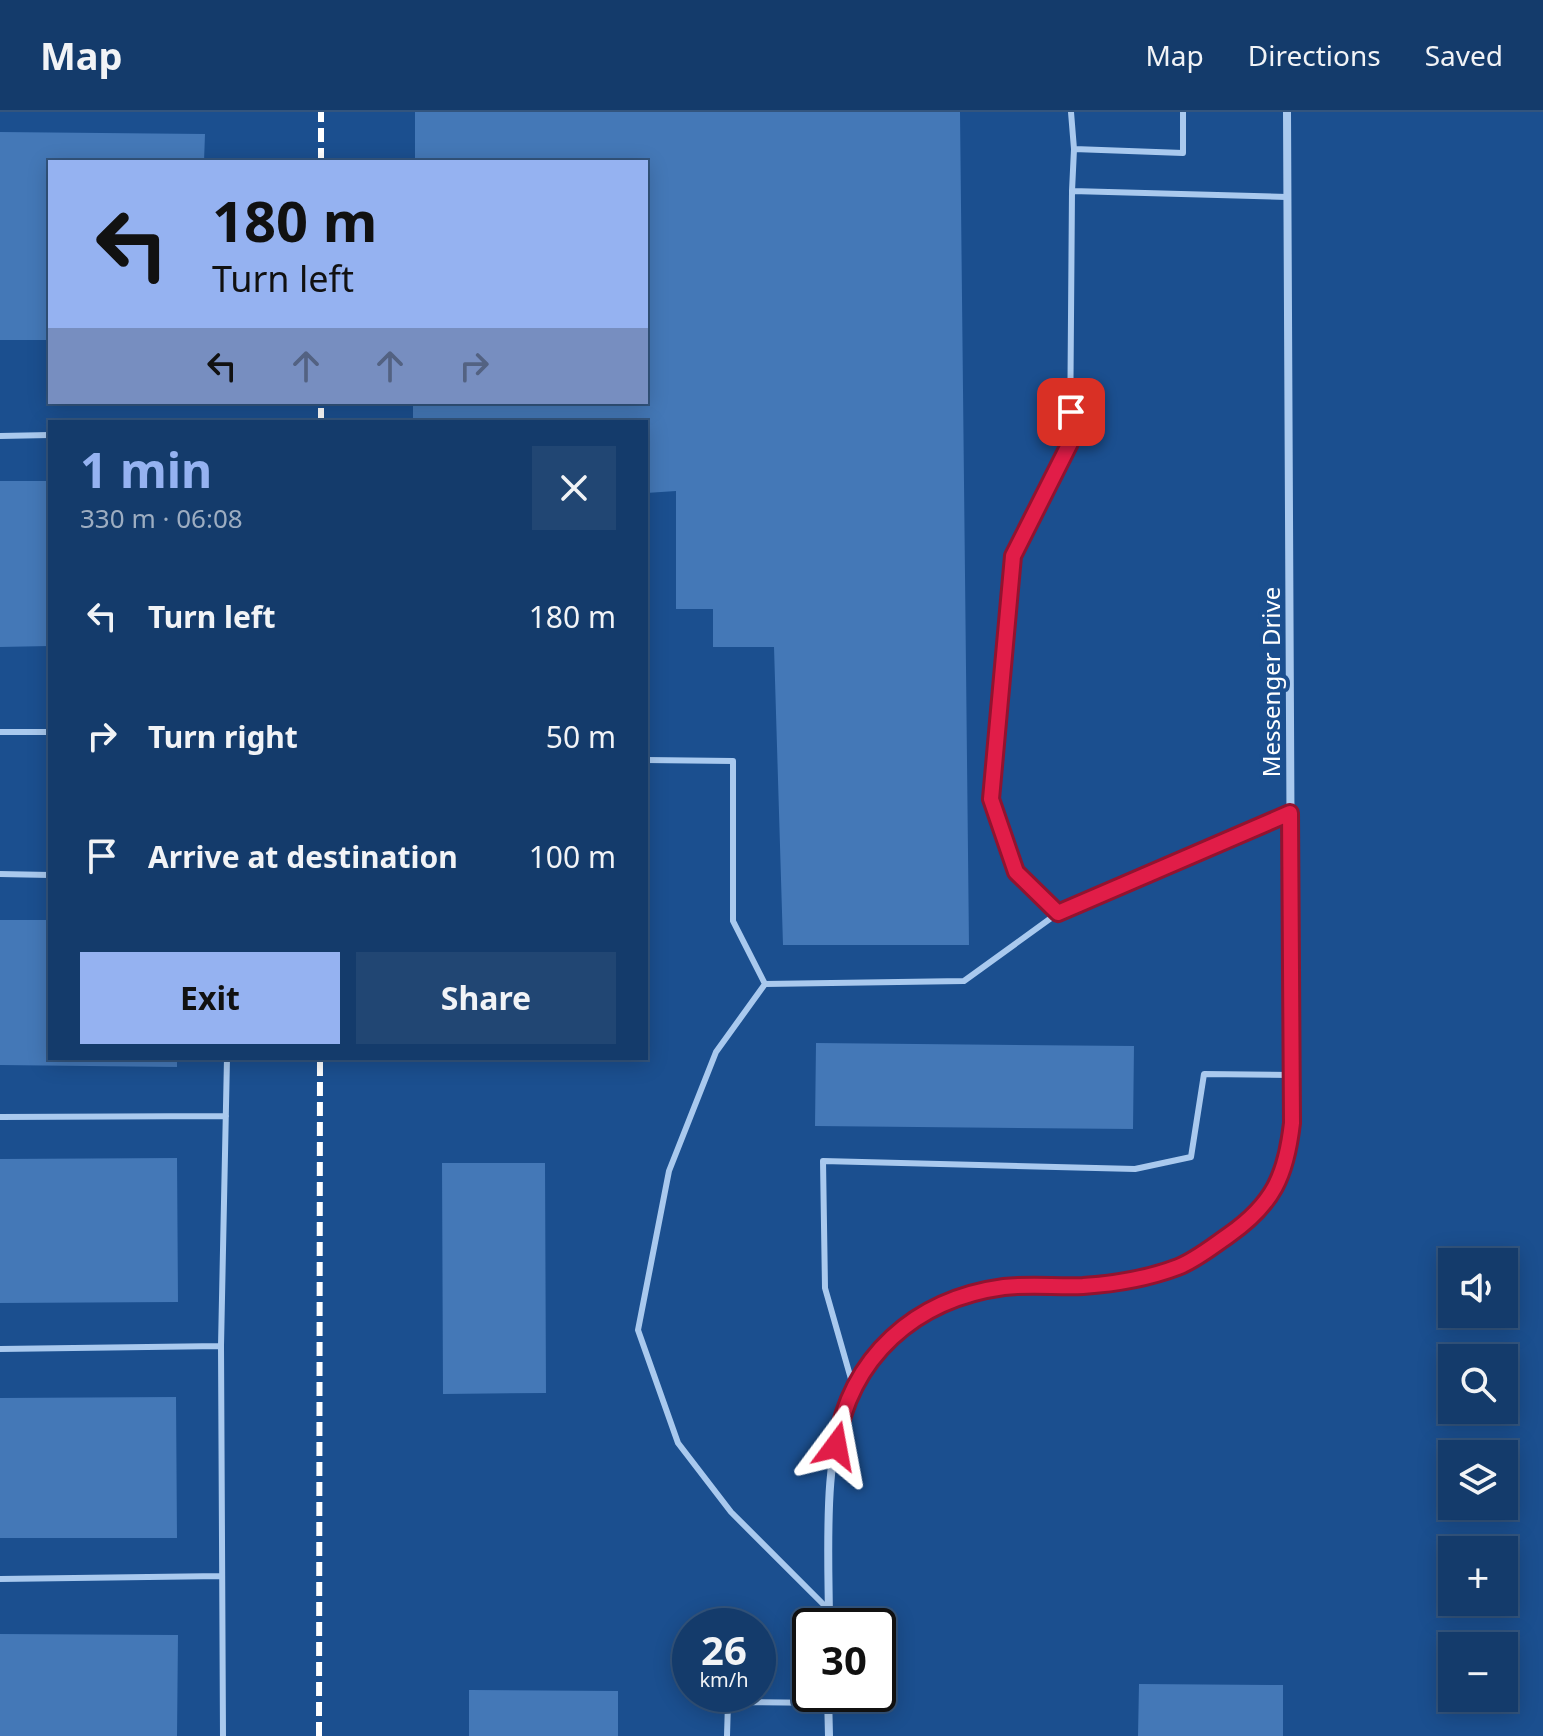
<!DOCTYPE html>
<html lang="en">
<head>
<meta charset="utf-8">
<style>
  body { margin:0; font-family:"Noto Sans",sans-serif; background:#214673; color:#f1f3f6; height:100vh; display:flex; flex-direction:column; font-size:30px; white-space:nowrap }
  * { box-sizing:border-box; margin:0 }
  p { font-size:26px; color:#9dadc1 }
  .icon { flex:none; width:44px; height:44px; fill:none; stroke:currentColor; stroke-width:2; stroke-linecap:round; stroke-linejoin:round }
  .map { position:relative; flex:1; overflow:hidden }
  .sheet { position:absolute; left:48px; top:308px; width:600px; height:640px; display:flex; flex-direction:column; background:#143b6b; border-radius:0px; box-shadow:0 4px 20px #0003,0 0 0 2px #33557e }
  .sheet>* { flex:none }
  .top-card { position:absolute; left:48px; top:48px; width:600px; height:244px; border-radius:0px; box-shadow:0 4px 20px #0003,0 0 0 2px #33557e; background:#95b2f1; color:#111; overflow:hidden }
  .tools { position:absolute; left:1438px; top:1136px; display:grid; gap:16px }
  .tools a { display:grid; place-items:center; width:80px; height:80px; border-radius:0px; background:#143b6b; box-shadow:0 4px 20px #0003,0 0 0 2px #33557e; font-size:40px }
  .speed { position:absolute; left:672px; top:1496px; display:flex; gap:16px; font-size:40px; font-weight:700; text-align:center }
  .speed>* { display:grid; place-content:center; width:104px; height:104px; border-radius:50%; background:#143b6b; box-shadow:0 4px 20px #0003,0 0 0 2px #33557e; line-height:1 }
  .speed small { font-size:20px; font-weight:400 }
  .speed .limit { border:4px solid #111; border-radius:12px; background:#fff; color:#111 }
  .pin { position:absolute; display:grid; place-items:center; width:68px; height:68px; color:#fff; margin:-34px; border-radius:16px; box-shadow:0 4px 12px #0006 }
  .me { position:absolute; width:88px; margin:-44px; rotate:13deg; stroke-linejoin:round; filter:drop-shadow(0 0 6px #0008) }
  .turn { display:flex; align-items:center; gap:28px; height:168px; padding:0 32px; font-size:36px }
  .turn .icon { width:104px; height:104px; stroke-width:2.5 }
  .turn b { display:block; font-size:56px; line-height:68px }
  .lanes { display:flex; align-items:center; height:76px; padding:0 32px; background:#0003; justify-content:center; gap:40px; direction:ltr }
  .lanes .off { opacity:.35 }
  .round { display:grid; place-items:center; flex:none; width:84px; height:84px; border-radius:0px; background:#214673 }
  .headline { display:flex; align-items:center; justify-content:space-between; height:136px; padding:0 32px }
  h1 { font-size:48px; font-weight:700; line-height:60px; color:#95b2f1 }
  .cta { display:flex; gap:16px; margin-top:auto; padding:16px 32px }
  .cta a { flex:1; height:92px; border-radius:0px; background:#95b2f1; color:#111; font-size:32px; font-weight:700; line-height:92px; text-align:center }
  .cta a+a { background:#214673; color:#f1f3f6 }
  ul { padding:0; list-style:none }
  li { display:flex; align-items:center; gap:24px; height:120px; padding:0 32px }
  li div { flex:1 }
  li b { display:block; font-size:30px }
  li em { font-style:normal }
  header { display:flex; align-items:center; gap:48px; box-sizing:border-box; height:112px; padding:0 40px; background:#143b6b; border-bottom:2px solid #33557e }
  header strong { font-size:38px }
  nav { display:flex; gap:44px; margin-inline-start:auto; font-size:28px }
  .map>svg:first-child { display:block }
  .building { fill:#4478b7 }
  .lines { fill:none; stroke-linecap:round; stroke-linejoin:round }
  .lane { stroke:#a9c9ee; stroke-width:6 }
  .street { stroke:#a9c9ee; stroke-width:8 }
  .rail { stroke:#fff; stroke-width:6; stroke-dasharray:14 6; stroke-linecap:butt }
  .route-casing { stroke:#92132f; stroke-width:20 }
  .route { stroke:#e11d48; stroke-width:14 }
  .labels { text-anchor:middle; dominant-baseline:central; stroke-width:8; stroke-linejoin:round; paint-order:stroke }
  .street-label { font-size:24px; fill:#fff; stroke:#1b4f8f }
</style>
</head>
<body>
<header>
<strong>Map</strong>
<nav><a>Map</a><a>Directions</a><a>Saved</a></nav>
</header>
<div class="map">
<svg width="1543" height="1624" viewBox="0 0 1543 1624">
  <rect width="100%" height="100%" fill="#1b4f8f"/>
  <path class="building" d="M415,0H960L969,833H783L774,535H713V497H676V379L646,381V310H413V290H646V50H415Z
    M0,20L205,22L204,50H50V228H0Z
    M0,369H50V534L0,535Z
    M0,808H50V946H177V955L0,953Z
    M816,931L1134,934L1133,1017L815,1014Z
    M177,1046L178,1190L0,1191V1047Z
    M442,1051H545L546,1281L443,1282Z
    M176,1285L177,1426H0V1286Z
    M0,1522L178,1523L177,1624H0Z
    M1139,1572L1283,1573V1624H1138Z
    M469,1578L618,1579V1624H469Z"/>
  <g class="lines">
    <path class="lane" d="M1071,0L1074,37L1072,79L1287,85
      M1074,37L1183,41V0
      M0,324L50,323
      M0,620H50
      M646,648L733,649V809L765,872
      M0,762L50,763
      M1058,801L1016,760L991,687L1013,444L1070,331L1072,79
      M0,1005L226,1004
      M0,1237L221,1234
      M853,1274L825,1176L823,1049L1135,1057L1191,1045L1204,962L1291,963
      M0,1467L222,1464
      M829,1498L731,1400L678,1331L638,1218L669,1059L716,940L765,872L964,869L1058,801L1290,701
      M223,1624L221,1234L227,946
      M727,1624L728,1590L828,1591"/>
    <path class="street" d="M829,1514C829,1444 821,1337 853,1274C882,1218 943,1183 1004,1175C1030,1172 1057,1175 1083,1174C1114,1172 1149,1166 1178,1155C1197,1148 1214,1134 1230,1123C1273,1092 1286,1063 1292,1011L1287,0
      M828,1582L829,1624"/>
    <path class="rail" d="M321,50V0
      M321,310V290
      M319,1624L320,946"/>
  </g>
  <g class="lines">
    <g class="route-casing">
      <path id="route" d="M836,1334C850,1245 915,1187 1004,1175C1029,1172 1057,1175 1083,1174C1114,1172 1149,1166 1178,1155C1196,1148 1213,1134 1229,1123C1273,1092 1286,1064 1292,1011L1290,701L1058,801L1016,760L991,687L1013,444L1070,331L1071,300"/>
    </g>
    <use href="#route" class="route"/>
  </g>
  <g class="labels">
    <g class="street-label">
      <text transform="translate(1270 570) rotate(-90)">Messenger Drive</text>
    </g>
  </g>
</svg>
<div class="tools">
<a><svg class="icon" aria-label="sound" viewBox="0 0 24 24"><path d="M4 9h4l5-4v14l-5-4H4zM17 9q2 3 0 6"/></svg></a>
<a><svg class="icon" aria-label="search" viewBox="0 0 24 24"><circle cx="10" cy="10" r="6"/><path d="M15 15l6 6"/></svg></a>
<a><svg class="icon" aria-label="layers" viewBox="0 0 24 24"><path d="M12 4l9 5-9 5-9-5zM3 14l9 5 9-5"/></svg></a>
<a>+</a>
<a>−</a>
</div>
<div class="speed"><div>26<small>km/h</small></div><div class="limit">30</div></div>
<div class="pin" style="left:1071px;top:300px;background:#d93025"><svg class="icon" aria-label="arrive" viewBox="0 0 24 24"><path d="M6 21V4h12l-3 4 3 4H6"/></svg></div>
<svg class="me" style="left:836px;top:1334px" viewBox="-20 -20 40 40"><path d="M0-17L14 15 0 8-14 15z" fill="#e11d48" stroke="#fff" stroke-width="4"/></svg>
<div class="top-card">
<div class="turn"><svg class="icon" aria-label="left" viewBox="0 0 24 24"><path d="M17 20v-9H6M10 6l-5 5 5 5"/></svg><div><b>180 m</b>Turn left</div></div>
<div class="lanes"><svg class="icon" aria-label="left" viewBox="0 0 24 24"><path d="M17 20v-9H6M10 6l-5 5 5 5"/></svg><svg class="icon off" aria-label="ahead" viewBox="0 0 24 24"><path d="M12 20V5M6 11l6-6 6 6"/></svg><svg class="icon off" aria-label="ahead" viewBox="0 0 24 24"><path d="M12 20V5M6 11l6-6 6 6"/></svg><svg class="icon off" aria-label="right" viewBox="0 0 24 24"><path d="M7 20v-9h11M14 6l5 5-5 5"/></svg></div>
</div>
<section class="sheet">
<div class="headline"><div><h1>1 min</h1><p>330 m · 06:08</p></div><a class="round"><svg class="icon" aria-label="close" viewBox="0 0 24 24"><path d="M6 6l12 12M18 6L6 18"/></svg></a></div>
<ul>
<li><svg class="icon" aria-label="left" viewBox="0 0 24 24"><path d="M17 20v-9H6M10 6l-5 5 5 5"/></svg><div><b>Turn left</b></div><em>180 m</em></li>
<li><svg class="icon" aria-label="right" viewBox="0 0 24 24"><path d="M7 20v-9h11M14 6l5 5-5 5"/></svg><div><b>Turn right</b></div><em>50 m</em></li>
<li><svg class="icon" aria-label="arrive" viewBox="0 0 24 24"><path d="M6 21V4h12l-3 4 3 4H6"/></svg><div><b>Arrive at destination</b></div><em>100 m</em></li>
</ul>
<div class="cta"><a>Exit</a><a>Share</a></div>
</section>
</div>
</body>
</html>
